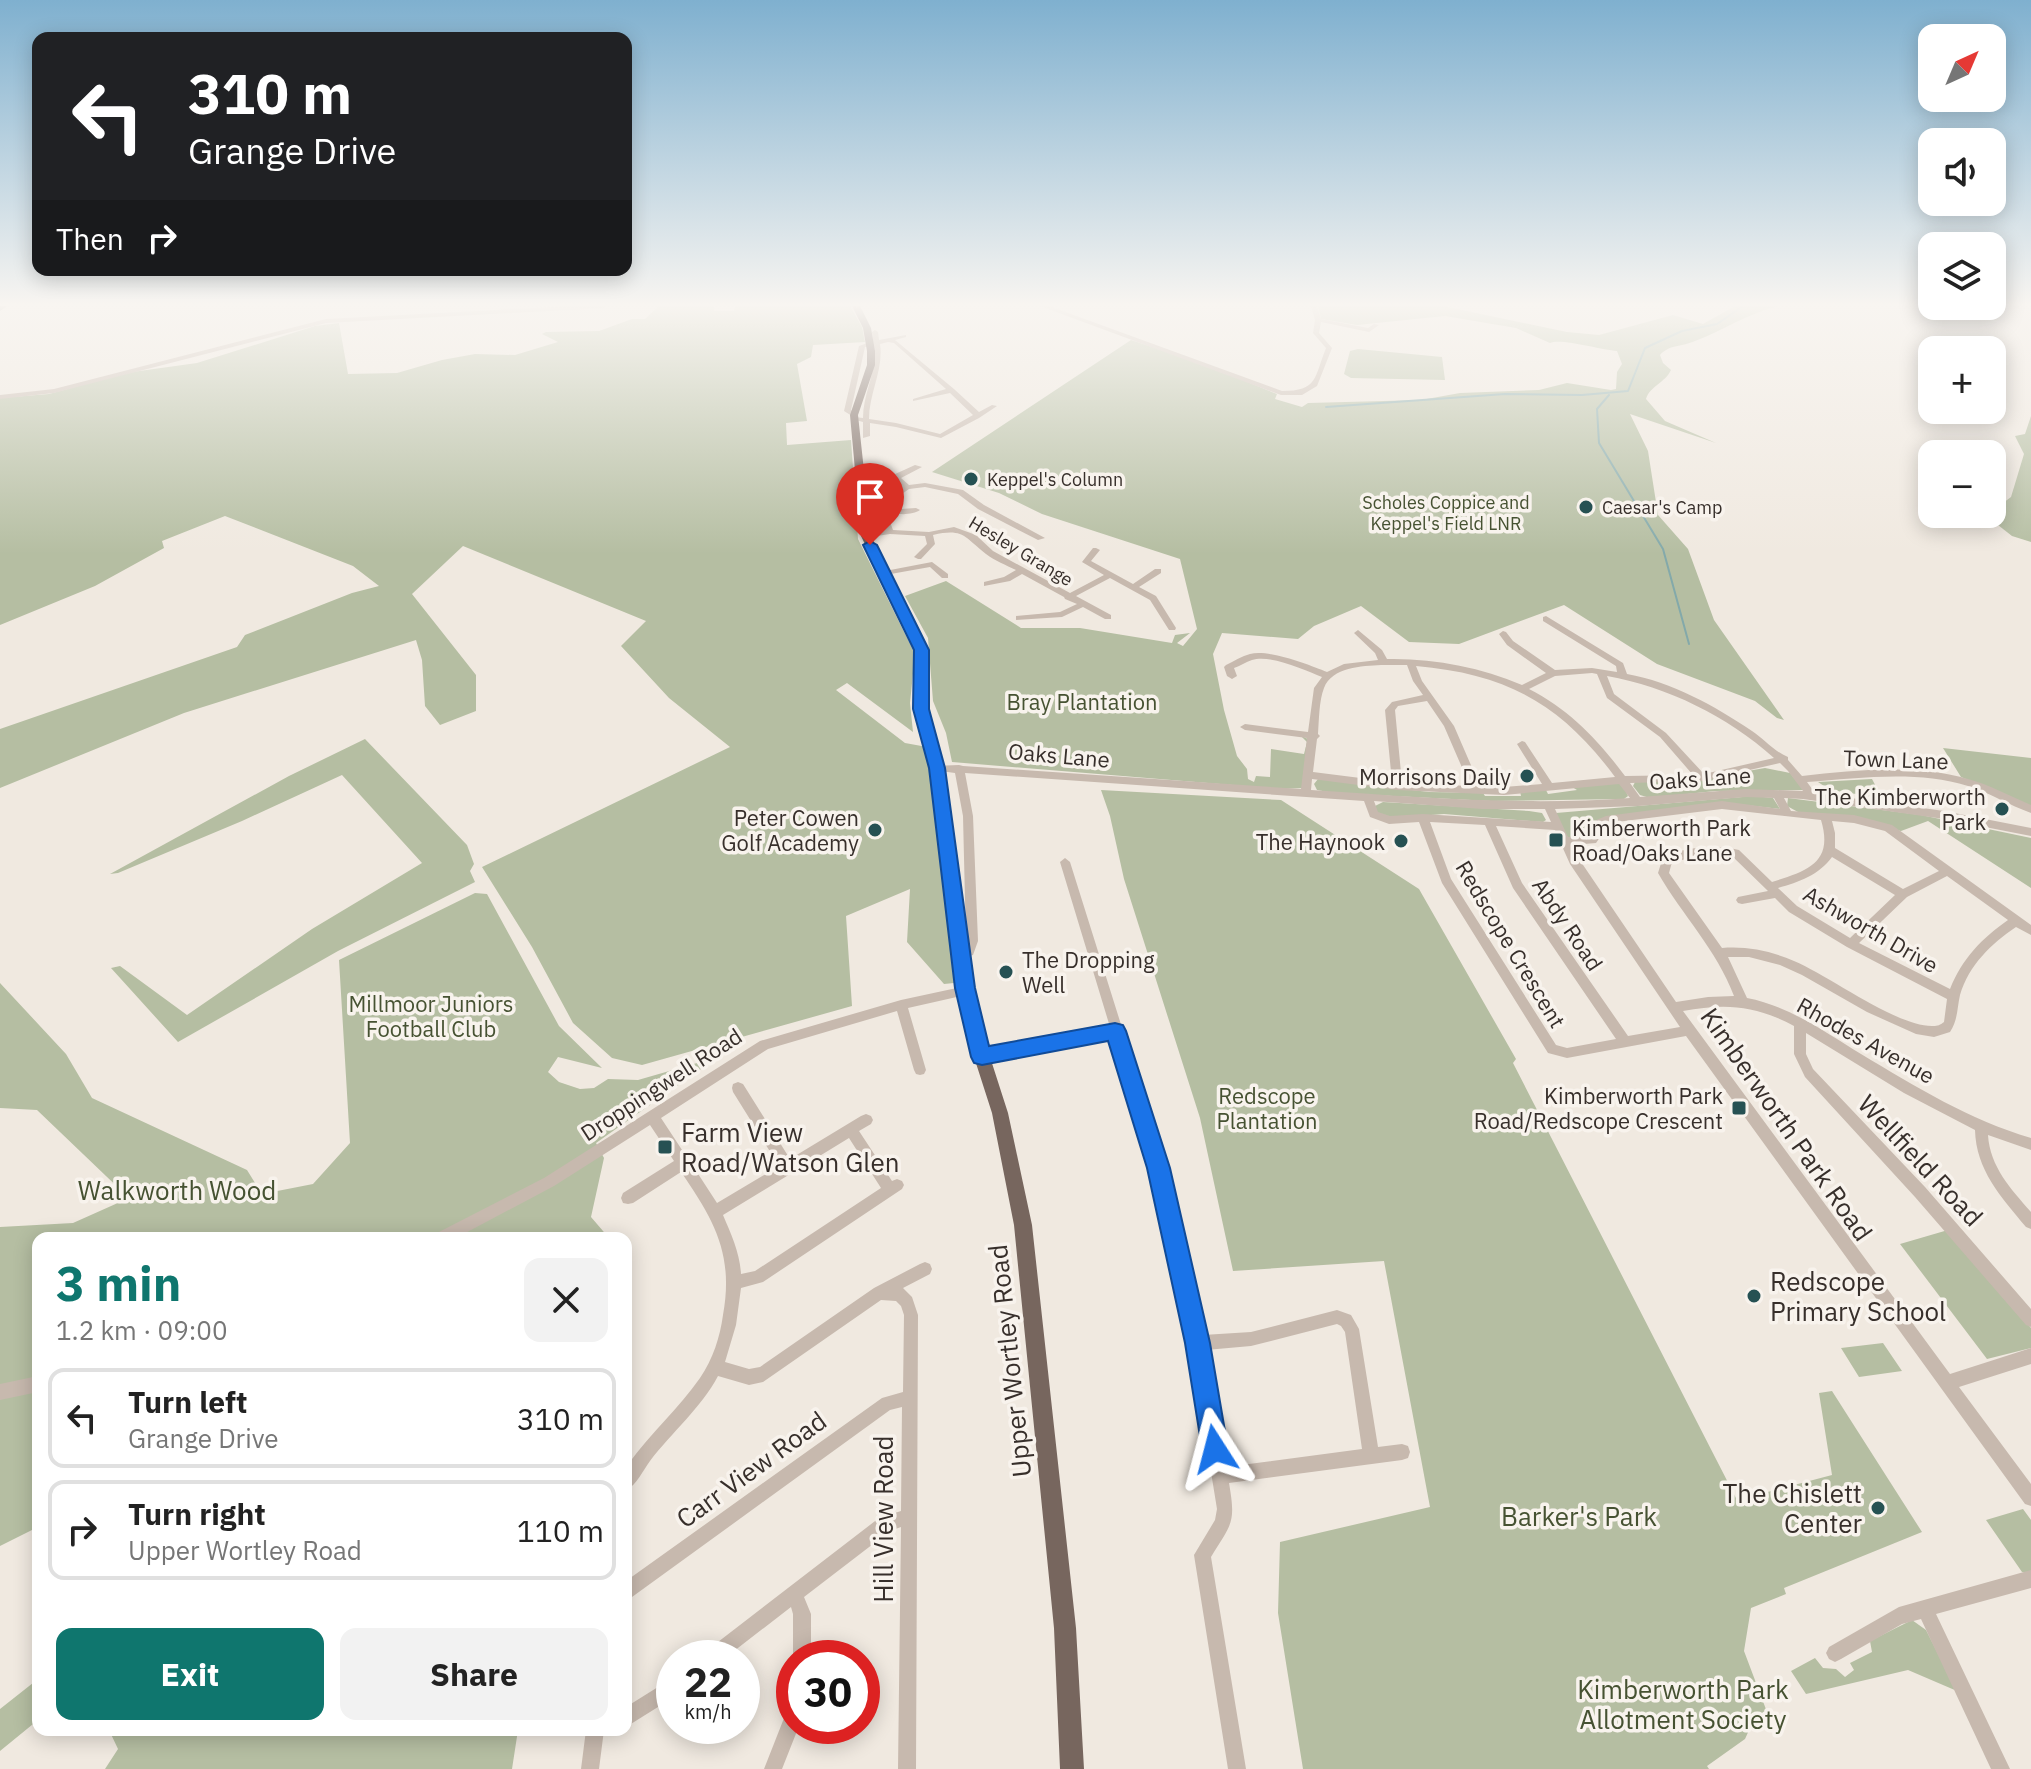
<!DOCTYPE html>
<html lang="en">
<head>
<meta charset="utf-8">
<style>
  body { margin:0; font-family:"IBM Plex Sans",sans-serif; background:#f2f2f2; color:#222; height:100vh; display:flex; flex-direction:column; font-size:30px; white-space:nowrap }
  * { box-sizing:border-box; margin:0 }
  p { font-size:26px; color:#767676 }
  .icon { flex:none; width:44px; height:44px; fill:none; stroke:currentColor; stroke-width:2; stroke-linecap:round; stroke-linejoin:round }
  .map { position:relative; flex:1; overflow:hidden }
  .panel { position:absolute; left:32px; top:1232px; width:600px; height:504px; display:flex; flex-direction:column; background:#fff; border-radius:16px; box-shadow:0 4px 20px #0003 }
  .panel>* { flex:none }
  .top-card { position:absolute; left:32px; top:32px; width:600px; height:244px; border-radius:16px; box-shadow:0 4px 20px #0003; background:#202124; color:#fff; overflow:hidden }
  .needle { width:52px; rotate:44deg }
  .controls { position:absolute; left:1918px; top:24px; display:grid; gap:16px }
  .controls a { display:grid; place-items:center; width:88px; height:88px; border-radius:16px; background:#fff; box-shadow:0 4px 20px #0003; font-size:40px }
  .speed { position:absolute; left:656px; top:1640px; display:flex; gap:16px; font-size:40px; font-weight:700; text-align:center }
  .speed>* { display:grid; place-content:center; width:104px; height:104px; border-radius:50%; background:#fff; box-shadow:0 4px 20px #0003; line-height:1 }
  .speed small { font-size:20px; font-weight:400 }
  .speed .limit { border:12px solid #d22; background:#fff; color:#111 }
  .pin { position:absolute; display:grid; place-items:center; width:68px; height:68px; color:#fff; margin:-82px -34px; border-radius:50% 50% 50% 0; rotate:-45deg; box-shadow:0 0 8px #0007 }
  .pin .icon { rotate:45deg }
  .me { position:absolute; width:88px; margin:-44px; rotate:351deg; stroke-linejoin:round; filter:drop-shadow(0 0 6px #0008) }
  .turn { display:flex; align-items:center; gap:28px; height:168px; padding:0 24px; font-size:36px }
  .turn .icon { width:104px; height:104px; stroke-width:2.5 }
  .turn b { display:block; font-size:56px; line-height:68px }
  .then { display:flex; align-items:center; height:76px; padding:0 24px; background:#0003; gap:16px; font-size:30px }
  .round { display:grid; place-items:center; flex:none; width:84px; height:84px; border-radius:16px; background:#f2f2f2 }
  .overview { display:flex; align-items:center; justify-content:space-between; height:136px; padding:0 24px }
  h1 { font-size:48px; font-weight:700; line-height:60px; color:#0f766e }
  .action { display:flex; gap:16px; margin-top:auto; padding:16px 24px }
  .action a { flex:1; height:92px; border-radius:16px; background:#0f766e; color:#fff; font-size:32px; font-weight:700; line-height:92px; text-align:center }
  .action a+a { background:#f2f2f2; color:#222 }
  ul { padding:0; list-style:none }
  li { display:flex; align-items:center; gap:24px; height:100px; margin:0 16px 12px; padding:0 8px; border:4px solid #e0e0e0; border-radius:16px }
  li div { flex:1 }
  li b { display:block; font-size:30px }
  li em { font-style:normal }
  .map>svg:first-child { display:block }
  .green { fill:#b5bea2 }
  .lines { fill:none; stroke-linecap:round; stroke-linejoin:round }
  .stream { stroke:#83a9aa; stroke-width:2 }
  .minor { fill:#c7b9ae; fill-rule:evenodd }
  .major { fill:#77665e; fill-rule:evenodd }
  .highway { fill:#564943; fill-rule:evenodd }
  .route { fill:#1a73e8; stroke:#114b97; stroke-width:2 }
  .poi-dot { fill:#265153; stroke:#f8f3ed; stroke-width:3 }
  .labels { text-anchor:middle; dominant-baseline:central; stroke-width:7; stroke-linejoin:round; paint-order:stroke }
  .far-poi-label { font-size:18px; fill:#372f2b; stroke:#f8f3ed; text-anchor:start }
  .far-park-label { font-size:18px; fill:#465232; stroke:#f8f3ed }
  .far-street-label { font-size:18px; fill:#372f2b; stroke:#f8f3ed }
  .park-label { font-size:22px; fill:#465232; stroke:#f8f3ed }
  .street-label { font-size:22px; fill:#372f2b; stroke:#f8f3ed }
  .poi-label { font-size:22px; fill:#372f2b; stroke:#f8f3ed; text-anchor:end }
  .near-street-label { font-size:26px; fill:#372f2b; stroke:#f8f3ed }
  .near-poi-label { font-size:26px; fill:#372f2b; stroke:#f8f3ed; text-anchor:start }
  .near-park-label { font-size:26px; fill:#465232; stroke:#f8f3ed }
</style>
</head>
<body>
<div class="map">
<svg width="2031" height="1769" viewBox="0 0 2031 1769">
  <rect width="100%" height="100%" fill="#f0e9e0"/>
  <path class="green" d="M659,306H714V311H734L735,306H850L862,327L865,342L813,345L811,357L797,364L807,421L786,423L787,445L851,440L858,539L915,654L910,703L913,732L847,683L836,690L905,743L927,747L954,983L944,984L907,942L910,889L846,916L852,1006L642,1065L612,1058L573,1023L532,947L482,867L730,747L669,698L621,646L646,621L463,546L412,594L476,675V711L440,725L425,706L422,660L416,640L184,713L0,788V729L237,647L245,635L352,593L379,586L353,566L225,516L162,541L164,548L95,586L0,625V398L49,394L125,373L197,363L315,326L339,323L348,374L397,373L442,360L475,354L515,355L558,342L542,334L546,332L599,331L632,319H645Z
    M1318,306H1443L1567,332L1599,335L1673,315L1703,324L1735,306H1779C1748,313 1724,330 1695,341C1682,347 1670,344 1660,355L1663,363L1671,370C1665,383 1650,386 1646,399L1665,421L1716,443L1630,414L1648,451L1658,515L1688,549L1714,620L1784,720L1777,718L1755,701L1657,664L1564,605L1459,644L1409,642L1361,606L1314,626L1298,639L1222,633L1213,654L1224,710L1237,756L1247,769L1248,779L1254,782L1256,776L1270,777L1271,749L1304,754L1307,742L1300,735L1312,741L1304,788L1281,789L952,762L946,733L933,701L928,638L905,596L946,581L1021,628H1080L1172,643L1175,635L1190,633L1177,643L1183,646L1197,629L1180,559L1042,514L999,493L932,472L1131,340L1201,363L1277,394L1275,399L1302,407L1308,403L1421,400L1460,393L1539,390L1567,383L1611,390L1616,389L1617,372L1622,364L1617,351C1601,350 1561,338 1550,343L1516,328L1445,316L1357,325L1321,319Z
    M1358,349L1442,357L1445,380L1351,378L1344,374L1350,351Z
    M2031,416V542L2012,536L1998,525L1999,506L2011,497L2024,454L2015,436L2025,434Z
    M365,739L467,845L474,864L470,871L475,882L338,951L178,1042L111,968L120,966L187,1015L312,929L422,863L342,775L242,821L118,873L110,874L289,776Z
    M1943,748L2031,758V806L1961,777Z
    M1765,768L1790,773L1804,790L1715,791L1650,798L1640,795L1633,786L1635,782L1696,780Z
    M1318,779L1429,792L1483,793L1485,796H1521L1520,791L1546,790L1548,794L1577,790L1572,787L1616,782L1623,785L1628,796L1624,799L1491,801L1334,793L1317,790L1314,784Z
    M1872,779L1882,798L1830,790L1818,782Z
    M1101,790L1281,800L1419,889L1516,1059L1513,1063L1737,1500L1832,1475L1819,1393L1832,1391L1922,1532L1784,1588L1786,1594L1751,1608L1744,1651L1767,1712L1755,1717L1745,1739L1707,1766L1709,1769H1303L1278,1613L1280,1542L1430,1507L1384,1261L1233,1271L1200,1118L1124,879L1110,816Z
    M1754,796L1773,798L1780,809L1737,804L1603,819L1592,836L1571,839L1566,836L1556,813Z
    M1788,798L1921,815L2031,838V888L1928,821L1901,831L1798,812L1787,806Z
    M1383,802L1529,811L1542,813L1546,820L1543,822L1444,814L1392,818L1377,813L1375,806Z
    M475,893L487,894L559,1026L602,1068L558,1057L548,1072L559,1082L580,1089L594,1088L608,1079L638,1080L718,1057L596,1143L604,1158L591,1217L609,1238H38V1527L0,1546V1227L73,1223L129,1198L37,1110L0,1108V983L66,1054L92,1098L247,1170L262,1194L313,1184L350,1143L339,960Z
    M1948,1230L2031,1328V1348L1987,1359L1900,1244Z
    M1883,1343L1902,1371L1859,1377L1841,1348Z
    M2023,1509L2031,1520V1572H2022L1986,1520Z
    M1912,1620L1926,1630L1957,1691L1908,1670L1806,1694L1791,1671L1815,1658L1823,1668L1836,1669L1845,1677L1854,1670L1850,1663L1872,1652L1870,1641Z
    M38,1679V1720L0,1751V1709Z
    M109,1730H245L247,1733L251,1730H518L512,1769H105L118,1749Z"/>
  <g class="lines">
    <path class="stream" d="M1609,395L1597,409L1599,443L1663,549L1689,644
      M1326,407L1505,394L1582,395L1628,391L1645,348L1682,331L1717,324L1743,306"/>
    <path class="minor" d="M570,306H607L604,308L326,323L54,393L0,399V395L54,389L326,319Z
      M1040,306H1049L1282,391C1318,391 1314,378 1326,348L1313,333L1315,320L1311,306H1317L1321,319L1368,328L1374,324L1379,325L1369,332L1321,322L1319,333L1332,348L1317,386L1302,395H1281Z
      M875,330L878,332L879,340L906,335V337L895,340L954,389L979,412L992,405L997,406L979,418L941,438L896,427L870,423V436L863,438V422L852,419L855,417L863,418C863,393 878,369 874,345L865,347L851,410L857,415L852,416L844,411L859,346L873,341L872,332ZM888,342L894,343L946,389L913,399V401L950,393L973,415L940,434L896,423L869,419C869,393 884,369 880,344Z
      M915,465L922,467L901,478L909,485L925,483L963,490L984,505L1045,538L1038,540L978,509L958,494L925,487L909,489L892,501L900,509L916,508L920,510C914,514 900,516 894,512L896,519L890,522L893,530L929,532L954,527L976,535L993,551L1070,593L1104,575L1082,562L1093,548H1096L1100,550L1091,561L1133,584L1155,569H1161V573L1139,587L1156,596L1176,628L1175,630H1169L1150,600L1110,578L1076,596L1111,615V619H1105L1083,607L1062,617L1016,620V616L1060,612L1077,604L1065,599L1064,597L1022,574L1010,581L984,586V582L1004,577L1016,570C1006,565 995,561 986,554C964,537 964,528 933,535L935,544L921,559H918L914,557L927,544L925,536L890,534L863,538V534L885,530L882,521L888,518L885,509L888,507L885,503L866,507L862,505L863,503L889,497L902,487L893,479V475Z
      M932,562L948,574V578H942L930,567L885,575L881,573L885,571Z
      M1546,616L1623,663L1627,674C1672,682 1715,706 1752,731C1764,739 1775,752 1788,757V760L1802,776C1857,770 1915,764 1968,779C1990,785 2010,796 2031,805V813C2009,805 1990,793 1968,786C1917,770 1860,778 1807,782L1815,793L1944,811L2031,828V836L1944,819L1803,799L1784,798L1791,811L1854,815L1892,825L2031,925V935L2016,927C1991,944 1969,965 1960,995C1957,1008 1958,1020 1950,1032L1934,1037L1916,1034L1867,1012L1802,975L1780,965L1749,957H1728L1747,998C1789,1006 1825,1032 1861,1054C1916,1087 1970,1120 2031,1138V1150L1988,1135C1990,1167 2011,1189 2031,1212V1229L2026,1227C2001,1197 1976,1170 1975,1130L1904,1093L1806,1033V1054L1813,1069L1925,1187L2031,1309V1327L2026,1325L1915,1197L1805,1077L1794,1054V1026C1755,1005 1725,1003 1683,1011L1950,1374L2031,1348V1364L1959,1387L2031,1484V1506L2025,1504L1686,1036L1567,1058L1548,1053L1442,883L1419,822L1389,824L1370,817L1364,801L965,773L973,816L978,941L973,955L960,959L956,957L954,954L956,951L964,948L966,941L963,816L955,773L933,770L932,768L933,766L959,765L963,766L1301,789L1307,738L1245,730L1240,727L1245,724L1308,732L1314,688L1322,677C1305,670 1270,654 1252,660C1246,662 1240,666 1234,668L1237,676L1232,679L1227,676L1224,667L1226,665C1234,661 1242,656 1250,654C1269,649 1309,665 1327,672L1344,664L1378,660L1375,653L1354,633L1358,630L1382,650L1387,659C1433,658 1480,667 1522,685L1546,673L1507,645L1499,634L1503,631L1506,632L1513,641L1555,670L1592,668L1617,672L1616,666L1543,621V617ZM1381,665H1407L1413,681L1423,695L1392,702L1385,710L1392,782L1313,772L1317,739L1320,736L1318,734C1319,721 1319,700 1324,688C1332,667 1362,666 1381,665ZM1416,666C1507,674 1561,704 1615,777L1552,783L1525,742L1522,741L1517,744L1542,784L1504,787L1480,786L1454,726L1422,681ZM1592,673L1597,674L1607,698L1660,737L1693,775L1625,776C1598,740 1570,710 1529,689L1555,676ZM1607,676C1668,687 1727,716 1774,758L1704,774L1666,733L1614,694ZM1427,701L1444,726L1470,786L1402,783L1395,710L1398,706ZM1780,763L1788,771L1803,791L1746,789L1640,797L1630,783L1702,781ZM1312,779L1397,790L1504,795L1619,784L1630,798C1523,806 1417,797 1311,790ZM1746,797L1774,798L1780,809L1722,801L1606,816L1594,821L1593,832L1589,836L1568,837L1555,809L1638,806ZM1374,801L1482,809H1545L1551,822L1423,814L1390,816L1378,812ZM1722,809L1821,820C1834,863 1807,871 1772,882L1739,850C1717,845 1683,847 1663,857L1658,873C1682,915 1717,950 1734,996L1708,997L1676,1002L1579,859L1572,845L1596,843L1603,833V826L1608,823ZM1832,821L1854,823L1885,831L1939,871L1903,889L1835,848V833ZM1430,822L1485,825L1513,888L1616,1039L1567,1048L1556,1045L1451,879ZM1496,826L1555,830L1559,839L1558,841L1561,844L1570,864L1680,1027L1628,1036L1522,883ZM1720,854L1732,856L1768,891L1738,897L1736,900L1738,903L1742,904L1775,898L1789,912L1847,947L1947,999L1944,1022C1940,1025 1938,1026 1933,1026C1897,1027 1830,976 1794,961C1771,951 1747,946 1722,948L1669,873L1672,862L1675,861ZM1832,857L1895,895L1850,938L1797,906L1778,888C1799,882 1819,875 1832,857ZM1947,876L2008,920C1982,938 1962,959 1950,989L1859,943L1907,897Z
      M1065,858L1070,862L1166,1168L1203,1335L1251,1332L1337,1310L1351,1315L1359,1329L1378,1447L1402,1444L1408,1446L1410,1452L1408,1458L1402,1460L1229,1483C1236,1523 1232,1523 1211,1557L1246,1769H1228L1194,1555L1215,1520L1217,1509L1190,1343L1152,1168L1112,1037L982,1062L978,1061L976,1057L978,1053L982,1052L1110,1027L1060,862ZM1337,1324L1341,1326L1345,1332L1362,1449L1226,1467L1206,1350L1251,1346Z
      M966,986L970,988L972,991L970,994L908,1008L926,1070L924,1074L920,1075L916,1074L914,1070L897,1011L768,1049L661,1118L686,1156L690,1158L691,1163L717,1203L779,1166L733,1092L732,1088L733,1084L738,1082L743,1084L790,1159L861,1116L866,1114L871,1116L873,1120L871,1124L859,1131L892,1181L897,1179L902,1181L904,1185L902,1189L763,1282L741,1288L736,1325L725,1362L749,1369L760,1367L874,1288L920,1264L925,1262L930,1264L932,1269L930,1274L903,1288L912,1297L918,1315L916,1769H898L901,1527L890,1531L804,1597L811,1614V1658H794V1660L793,1658V1614L791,1607L725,1658H702L705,1652L879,1518L901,1511L902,1407L890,1410L632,1597L626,1600V1581L882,1398L903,1392L904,1315L901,1306L896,1301L881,1300L763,1382L749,1385L718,1376C701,1408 672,1432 650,1461C643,1470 637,1485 626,1490V1467L629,1463C651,1433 679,1408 700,1378C713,1359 720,1337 723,1315C734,1254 714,1220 681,1172L633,1203L628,1204L623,1203L621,1198L623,1193L674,1161L650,1125L554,1186L456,1238H435L437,1233L544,1178L760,1041L901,1000ZM849,1138L881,1188L755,1271L741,1274C740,1253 731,1234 723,1215Z
      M38,1376V1392L0,1400V1384Z
      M2031,1570V1588L1936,1614L2010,1769H1991L1921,1619L1902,1624L1841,1659L1835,1662L1829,1659L1826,1653L1829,1647L1899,1607Z
      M674,1677V1697L626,1727V1707Z
      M794,1705V1726H799L782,1769H764L788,1708Z
      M586,1730H604L599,1769H581Z"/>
    <path class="major" d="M852,306H860L871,328L875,351V365L858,415L871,536L928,650L927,709L943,768L973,988L990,1057L1008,1113L1032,1225L1076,1628L1084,1769H1060L1054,1628L1014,1225L992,1113L974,1057L957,988L931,768L915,709L916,650L861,536L850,415L867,365V351L863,328Z"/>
    <path class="highway" d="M0,306H7L0,311Z"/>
  </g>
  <linearGradient id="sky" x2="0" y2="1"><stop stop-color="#7fb0cf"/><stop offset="0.55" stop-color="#f8f5f1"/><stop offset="1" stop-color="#f8f5f1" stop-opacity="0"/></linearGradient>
  <rect width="2031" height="554" fill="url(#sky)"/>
  <path class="route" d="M870,541L877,545L929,650V709L945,768L975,988L989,1046L1115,1023L1123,1025L1126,1031L1170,1168L1210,1343L1228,1449L1224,1459L1215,1463L1206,1459L1202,1449L1185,1343L1147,1168L1108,1041L982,1065L974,1063L971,1057L955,988L929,768L913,709L914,650L863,545Z"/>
  <g class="poi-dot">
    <circle cx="971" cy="479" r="8"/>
    <circle cx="1586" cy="507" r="8"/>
    <circle cx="1527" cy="776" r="8"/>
    <circle cx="2002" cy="809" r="8"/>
    <circle cx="875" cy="830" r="8"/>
    <rect x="1548" y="832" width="16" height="16" rx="4"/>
    <circle cx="1401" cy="841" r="8"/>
    <circle cx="1006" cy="972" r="8"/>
    <rect x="1731" y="1100" width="16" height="16" rx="4"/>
    <rect x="657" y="1139" width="16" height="16" rx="4"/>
    <circle cx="1754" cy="1296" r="8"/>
    <circle cx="1878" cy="1508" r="8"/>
  </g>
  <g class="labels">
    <g class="far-poi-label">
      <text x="987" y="479">Keppel's Column</text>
      <text x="1602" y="507">Caesar's Camp</text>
    </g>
    <g class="far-park-label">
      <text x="1446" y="502">Scholes Coppice and<tspan x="1446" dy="21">Keppel's Field LNR</tspan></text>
    </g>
    <g class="far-street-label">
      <text transform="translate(1021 551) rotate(31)">Hesley Grange</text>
    </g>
    <g class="park-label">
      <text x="1082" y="701">Bray Plantation</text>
      <text x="431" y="1003">Millmoor Juniors<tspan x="431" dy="25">Football Club</tspan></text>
      <text x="1267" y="1095">Redscope<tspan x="1267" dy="25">Plantation</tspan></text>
    </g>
    <g class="street-label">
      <text transform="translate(1059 755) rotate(5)">Oaks Lane</text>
      <text transform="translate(1896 759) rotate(2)">Town Lane</text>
      <text transform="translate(1700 778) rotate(-4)">Oaks Lane</text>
      <text transform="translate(1568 924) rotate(56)">Abdy Road</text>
      <text transform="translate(1871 929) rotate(30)">Ashworth Drive</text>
      <text transform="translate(1511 944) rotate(59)">Redscope Crescent</text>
      <text transform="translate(1866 1040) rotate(29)">Rhodes Avenue</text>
      <text transform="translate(661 1084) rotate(-33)">Droppingwell Road</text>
    </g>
    <g class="poi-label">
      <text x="1511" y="776">Morrisons Daily</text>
      <text x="1986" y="796">The Kimberworth<tspan x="1986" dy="25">Park</tspan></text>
      <text x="859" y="817">Peter Cowen<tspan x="859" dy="25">Golf Academy</tspan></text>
      <text x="1572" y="827" text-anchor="start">Kimberworth Park<tspan x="1572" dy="25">Road/Oaks Lane</tspan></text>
      <text x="1385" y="841">The Haynook</text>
      <text x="1022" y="959" text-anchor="start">The Dropping<tspan x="1022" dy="25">Well</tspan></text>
      <text x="1723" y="1095">Kimberworth Park<tspan x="1723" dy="25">Road/Redscope Crescent</tspan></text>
    </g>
    <g class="near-street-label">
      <text transform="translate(1787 1124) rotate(55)">Kimberworth Park Road</text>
      <text transform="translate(1921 1160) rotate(47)">Wellfield Road</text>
      <text transform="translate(1009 1361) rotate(-96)">Upper Wortley Road</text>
      <text transform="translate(751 1469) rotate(-36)">Carr View Road</text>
      <text transform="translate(883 1519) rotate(-90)">Hill View Road</text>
    </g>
    <g class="near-poi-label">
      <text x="681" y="1132">Farm View<tspan x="681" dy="30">Road/Watson Glen</tspan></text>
      <text x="1770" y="1281">Redscope<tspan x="1770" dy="30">Primary School</tspan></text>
      <text x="1862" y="1493" text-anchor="end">The Chislett<tspan x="1862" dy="30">Center</tspan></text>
    </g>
    <g class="near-park-label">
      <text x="177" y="1190">Walkworth Wood</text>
      <text x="1579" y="1516">Barker's Park</text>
      <text x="1683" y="1689">Kimberworth Park<tspan x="1683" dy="30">Allotment Society</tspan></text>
    </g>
  </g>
</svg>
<div class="controls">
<a><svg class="needle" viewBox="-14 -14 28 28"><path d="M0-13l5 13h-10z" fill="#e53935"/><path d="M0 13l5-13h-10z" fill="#767676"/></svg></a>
<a><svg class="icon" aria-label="sound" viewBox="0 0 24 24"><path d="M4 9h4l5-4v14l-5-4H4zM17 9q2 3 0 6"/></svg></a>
<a><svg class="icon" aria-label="layers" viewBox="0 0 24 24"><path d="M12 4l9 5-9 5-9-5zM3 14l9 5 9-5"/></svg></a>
<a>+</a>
<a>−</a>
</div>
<div class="speed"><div>22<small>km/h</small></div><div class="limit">30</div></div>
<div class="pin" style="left:870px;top:545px;background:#d93025"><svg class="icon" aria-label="arrive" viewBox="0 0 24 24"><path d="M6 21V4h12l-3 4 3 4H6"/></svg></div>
<svg class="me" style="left:1215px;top:1449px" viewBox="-20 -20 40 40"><path d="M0-17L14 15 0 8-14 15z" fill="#1a73e8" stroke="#fff" stroke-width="4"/></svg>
<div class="top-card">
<div class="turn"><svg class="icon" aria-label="left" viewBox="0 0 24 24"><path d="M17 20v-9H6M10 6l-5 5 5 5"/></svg><div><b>310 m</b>Grange Drive</div></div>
<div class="then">Then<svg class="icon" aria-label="right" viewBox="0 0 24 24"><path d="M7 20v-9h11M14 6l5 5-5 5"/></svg></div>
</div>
<section class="panel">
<div class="overview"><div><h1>3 min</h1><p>1.2 km · 09:00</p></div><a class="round"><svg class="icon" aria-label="close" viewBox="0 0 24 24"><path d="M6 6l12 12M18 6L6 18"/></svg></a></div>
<ul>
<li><svg class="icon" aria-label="left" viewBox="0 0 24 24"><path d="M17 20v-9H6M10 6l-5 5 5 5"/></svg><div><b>Turn left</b><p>Grange Drive</p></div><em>310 m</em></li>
<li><svg class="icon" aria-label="right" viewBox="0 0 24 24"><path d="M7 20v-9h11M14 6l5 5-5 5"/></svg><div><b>Turn right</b><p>Upper Wortley Road</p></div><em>110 m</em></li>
</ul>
<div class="action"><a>Exit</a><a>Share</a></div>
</section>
</div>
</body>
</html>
